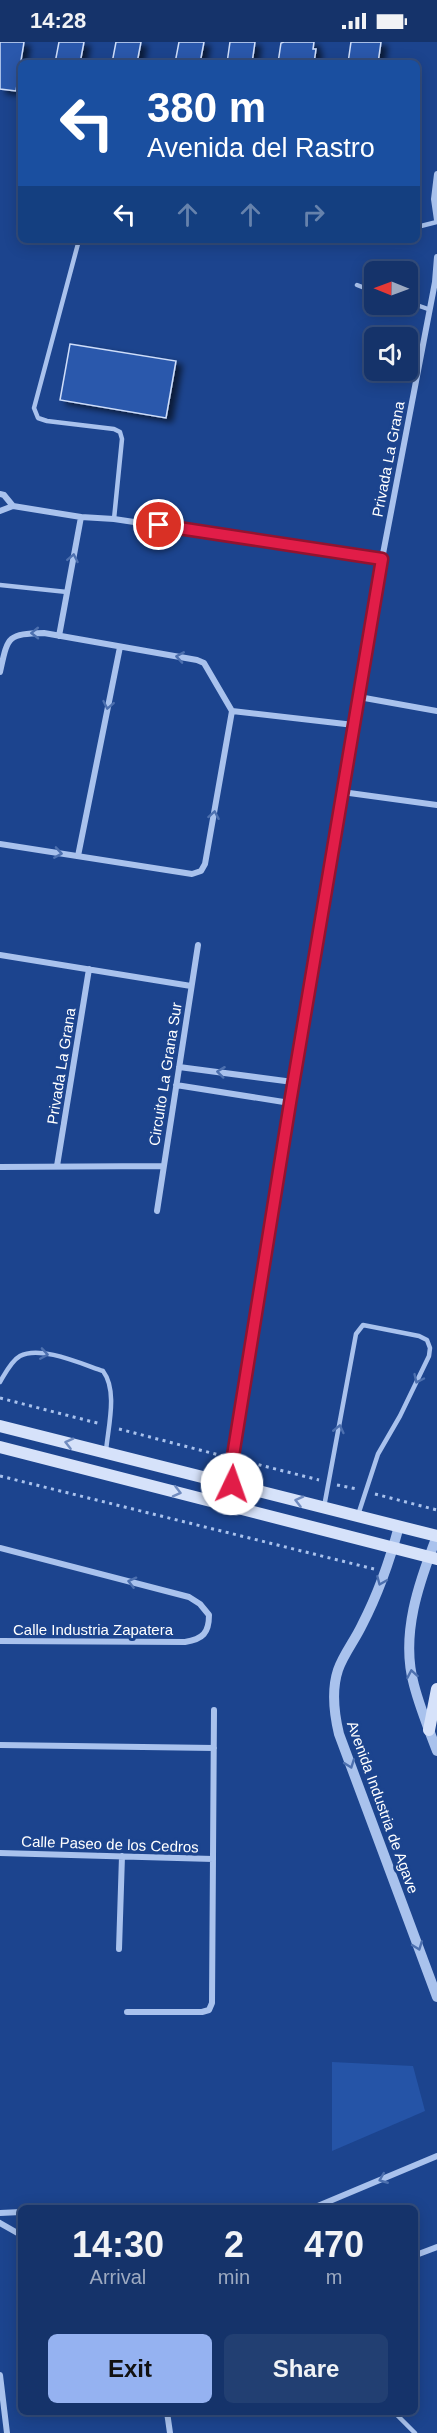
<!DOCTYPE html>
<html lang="en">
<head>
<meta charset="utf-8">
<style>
  body { margin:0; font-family:Helvetica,sans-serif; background:#223f72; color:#f1f3f6; height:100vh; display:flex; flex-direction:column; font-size:22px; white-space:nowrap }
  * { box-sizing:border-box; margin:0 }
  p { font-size:20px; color:#9daac1 }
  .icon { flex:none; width:33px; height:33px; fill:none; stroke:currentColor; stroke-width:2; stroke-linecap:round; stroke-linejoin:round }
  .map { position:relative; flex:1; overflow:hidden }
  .side { position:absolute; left:18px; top:2163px; width:400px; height:210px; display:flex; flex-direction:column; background:#15336a; border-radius:9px; box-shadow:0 3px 15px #0003,0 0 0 2px #344e7e }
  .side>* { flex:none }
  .top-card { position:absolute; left:18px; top:18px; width:402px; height:183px; border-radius:9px; box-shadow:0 3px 15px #0003,0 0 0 2px #344e7e; background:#1a4fa0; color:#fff; overflow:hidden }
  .needle { width:39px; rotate:271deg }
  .fabs { position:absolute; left:364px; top:219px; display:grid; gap:12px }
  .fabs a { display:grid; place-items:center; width:54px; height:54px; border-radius:9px; background:#15336a; box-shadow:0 3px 15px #0003,0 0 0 2px #344e7e; font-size:30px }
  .pin { position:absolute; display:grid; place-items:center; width:51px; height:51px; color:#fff; margin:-26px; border:3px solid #fff; border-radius:50%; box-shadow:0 2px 6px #0007 }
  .me { position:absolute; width:66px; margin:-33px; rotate:3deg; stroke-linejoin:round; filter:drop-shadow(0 0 4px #0008) }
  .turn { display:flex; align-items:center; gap:21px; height:126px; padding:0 30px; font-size:27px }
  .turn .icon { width:78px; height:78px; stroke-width:2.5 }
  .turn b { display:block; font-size:42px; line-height:51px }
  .lanes { display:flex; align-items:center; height:57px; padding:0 30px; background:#0003; justify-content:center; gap:30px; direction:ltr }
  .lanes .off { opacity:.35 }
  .eta { display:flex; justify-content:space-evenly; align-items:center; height:102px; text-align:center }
  .eta b { font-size:36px; font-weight:600; line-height:42px }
  .cta { display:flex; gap:12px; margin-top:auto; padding:12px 30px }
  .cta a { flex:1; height:69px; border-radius:9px; background:#95b2f1; color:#111; font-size:24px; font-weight:600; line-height:69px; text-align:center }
  .cta a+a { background:#223f72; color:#f1f3f6 }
  .status { display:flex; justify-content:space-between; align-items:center; height:42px; padding:0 30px; background:#15336a; direction:ltr }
  .status svg { height:16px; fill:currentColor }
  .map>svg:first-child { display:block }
  .green { fill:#2554a7 }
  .building { fill:#2b59ac; stroke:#cfdefa; stroke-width:1.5; filter:url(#shadow) }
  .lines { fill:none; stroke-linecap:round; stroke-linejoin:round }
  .path { stroke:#a9c2ed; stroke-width:3; stroke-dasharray:3 4.5; stroke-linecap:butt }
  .service { stroke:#a9c2ed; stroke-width:4.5 }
  .minor { stroke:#a9c2ed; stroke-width:6 }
  .tertiary { stroke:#a9c2ed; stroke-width:10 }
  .secondary { stroke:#d6e2fa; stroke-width:12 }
  .oneway { stroke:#4d70af }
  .oneway2 { stroke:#708bbf }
  .route-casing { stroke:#92132f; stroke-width:15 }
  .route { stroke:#e11d48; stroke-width:10 }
  .labels { text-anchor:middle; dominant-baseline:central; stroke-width:6; stroke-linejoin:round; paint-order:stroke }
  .street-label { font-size:15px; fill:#fff; stroke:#1c448e }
</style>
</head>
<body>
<div class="status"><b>14:28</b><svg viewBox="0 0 49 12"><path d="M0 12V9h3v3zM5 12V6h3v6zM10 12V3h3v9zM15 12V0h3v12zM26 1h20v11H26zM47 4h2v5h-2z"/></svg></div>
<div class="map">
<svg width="437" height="2391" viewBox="0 0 437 2391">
  <defs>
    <filter id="shadow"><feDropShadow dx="6" dy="4" stdDeviation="3" flood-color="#0009"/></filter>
  </defs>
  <rect width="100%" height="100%" fill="#1c448e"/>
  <path class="green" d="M332,2020L413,2024L425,2069L332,2109Z"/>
  <path class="building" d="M0,0H24L16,49L0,47Z
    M59,0H84L80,21H55Z
    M116,0H141L137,21H112Z
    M179,0H204L200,21H175Z
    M230,0H255L252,21H227Z
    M284,0H314L313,7H316L314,21H278L281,1Z
    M351,0H381L378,21H348Z
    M70,302L176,319L166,376L60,358Z"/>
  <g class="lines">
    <path class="path" d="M0,1356L101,1382
      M119,1387L223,1414
      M244,1419L319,1438
      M0,1434L374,1527
      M337,1443L357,1447
      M375,1452L437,1468"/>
    <path class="service" d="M417,185L437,180
      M79,198L34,366L38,376L47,379L114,387L120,390L122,397L114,477
      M357,243L375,250
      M408,260L428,267
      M0,543L67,550
      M0,1340C5,1332 11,1319 20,1314C40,1303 82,1322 103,1329C118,1349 108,1385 106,1409
      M324,1465L356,1292L363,1283L419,1294L427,1298L430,1306L429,1314L400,1374L378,1412L358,1473
      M394,2370L415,2391"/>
    <path class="minor" d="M437,132L434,157L437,178
      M0,452L4,453L13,464
      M0,469L13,464L81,475L114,477L382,517
      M59,594L81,475
      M0,630C8,594 7,592 44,591L197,618L204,621L232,669
      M359,655L437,669
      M232,669L354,683
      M342,750L437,763
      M0,802L192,832L201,829L205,822L232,669
      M78,814L120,605
      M0,913L191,944
      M179,1025L293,1040
      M176,1043L290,1061
      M57,1124L89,927
      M0,1125L163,1124
      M157,1169L198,903
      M228,1463L232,1442V1420L293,1040L382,517L435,240L437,215
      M0,1506L189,1555L200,1562L209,1573C209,1591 203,1597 185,1600L0,1599
      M0,1703L214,1706
      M0,1811L213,1817
      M119,1907L122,1814
      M127,1970H202L209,1968L212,1961L214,1668
      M284,2166H313L437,2114
      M0,2171L21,2170
      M0,2181L21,2193
      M416,2213L437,2205
      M0,2333L7,2391
      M167,2370L170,2391"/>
    <path class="tertiary" d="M399,1484C390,1518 378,1552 362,1583C355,1598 343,1613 338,1628C331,1649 334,1671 339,1692L437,1955
      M437,1494C419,1540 400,1593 414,1643C420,1666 429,1688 437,1709"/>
    <path class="secondary" d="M0,1384L437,1494
      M0,1405L437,1517
      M429,1688L437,1647"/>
  </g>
  <defs><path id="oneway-chevron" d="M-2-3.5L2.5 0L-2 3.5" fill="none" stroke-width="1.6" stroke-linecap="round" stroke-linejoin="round" transform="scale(1.5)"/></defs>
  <g class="oneway">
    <use href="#oneway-chevron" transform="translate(73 516) rotate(-79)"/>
    <use href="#oneway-chevron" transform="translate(35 591) rotate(179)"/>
    <use href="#oneway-chevron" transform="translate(180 615) rotate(-171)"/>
    <use href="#oneway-chevron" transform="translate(108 663) rotate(101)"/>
    <use href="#oneway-chevron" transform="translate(214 773) rotate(-80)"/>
    <use href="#oneway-chevron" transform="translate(58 811) rotate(9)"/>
    <use href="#oneway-chevron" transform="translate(221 1030) rotate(-173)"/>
    <use href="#oneway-chevron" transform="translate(44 1312) rotate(9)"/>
    <use href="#oneway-chevron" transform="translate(418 1337) rotate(115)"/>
    <use href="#oneway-chevron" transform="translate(339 1387) rotate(-77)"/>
    <use href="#oneway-chevron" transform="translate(381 1539) rotate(113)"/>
    <use href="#oneway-chevron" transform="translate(132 1540) rotate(-166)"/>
    <use href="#oneway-chevron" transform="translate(412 1632) rotate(-100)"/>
    <use href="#oneway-chevron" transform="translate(350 1722) rotate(70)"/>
    <use href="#oneway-chevron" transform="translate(418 1904) rotate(69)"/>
    <use href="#oneway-chevron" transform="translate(383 2137) rotate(158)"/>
  </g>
  <g class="oneway2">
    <use href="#oneway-chevron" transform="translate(69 1401) rotate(-166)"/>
    <use href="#oneway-chevron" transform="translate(177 1450) rotate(14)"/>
    <use href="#oneway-chevron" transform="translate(299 1459) rotate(-166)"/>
  </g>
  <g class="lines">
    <g class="route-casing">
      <path id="route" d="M159,483L382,517L290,1061L232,1420V1442"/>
    </g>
    <use href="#route" class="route"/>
  </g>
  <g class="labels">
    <g class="street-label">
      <text transform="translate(388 417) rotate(-79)">Privada La Grana</text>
      <text transform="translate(61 1024) rotate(-81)">Privada La Grana</text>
      <text transform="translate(165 1032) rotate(-81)">Circuito La Grana Sur</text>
      <text x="93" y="1587">Calle Industria Zapatera</text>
      <text transform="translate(383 1765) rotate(70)">Avenida Industria de Agave</text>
      <text transform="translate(110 1802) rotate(2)">Calle Paseo de los Cedros</text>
    </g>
  </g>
</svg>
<div class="fabs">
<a><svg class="needle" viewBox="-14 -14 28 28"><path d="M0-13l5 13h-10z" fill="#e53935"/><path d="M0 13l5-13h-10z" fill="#9daac1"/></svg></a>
<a><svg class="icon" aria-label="sound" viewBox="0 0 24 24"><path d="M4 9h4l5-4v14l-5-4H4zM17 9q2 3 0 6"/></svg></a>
</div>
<div class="pin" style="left:159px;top:483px;background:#d93025"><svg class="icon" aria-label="arrive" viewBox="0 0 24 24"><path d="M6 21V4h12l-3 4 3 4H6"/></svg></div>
<svg class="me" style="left:232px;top:1442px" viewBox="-20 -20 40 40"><circle r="19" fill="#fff"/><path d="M0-13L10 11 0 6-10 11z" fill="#e11d48"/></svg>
<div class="top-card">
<div class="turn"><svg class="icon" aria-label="left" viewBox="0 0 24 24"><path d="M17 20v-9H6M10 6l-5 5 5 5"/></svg><div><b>380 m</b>Avenida del Rastro</div></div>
<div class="lanes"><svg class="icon" aria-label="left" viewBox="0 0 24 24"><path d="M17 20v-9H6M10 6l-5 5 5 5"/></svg><svg class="icon off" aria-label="ahead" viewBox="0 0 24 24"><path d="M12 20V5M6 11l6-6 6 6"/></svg><svg class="icon off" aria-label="ahead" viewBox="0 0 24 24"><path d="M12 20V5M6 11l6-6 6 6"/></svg><svg class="icon off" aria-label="right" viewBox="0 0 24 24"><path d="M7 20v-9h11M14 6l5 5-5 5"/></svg></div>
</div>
<section class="side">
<div class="eta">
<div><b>14:30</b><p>Arrival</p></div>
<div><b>2</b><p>min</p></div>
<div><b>470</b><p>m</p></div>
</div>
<div class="cta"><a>Exit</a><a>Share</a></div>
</section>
</div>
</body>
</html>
